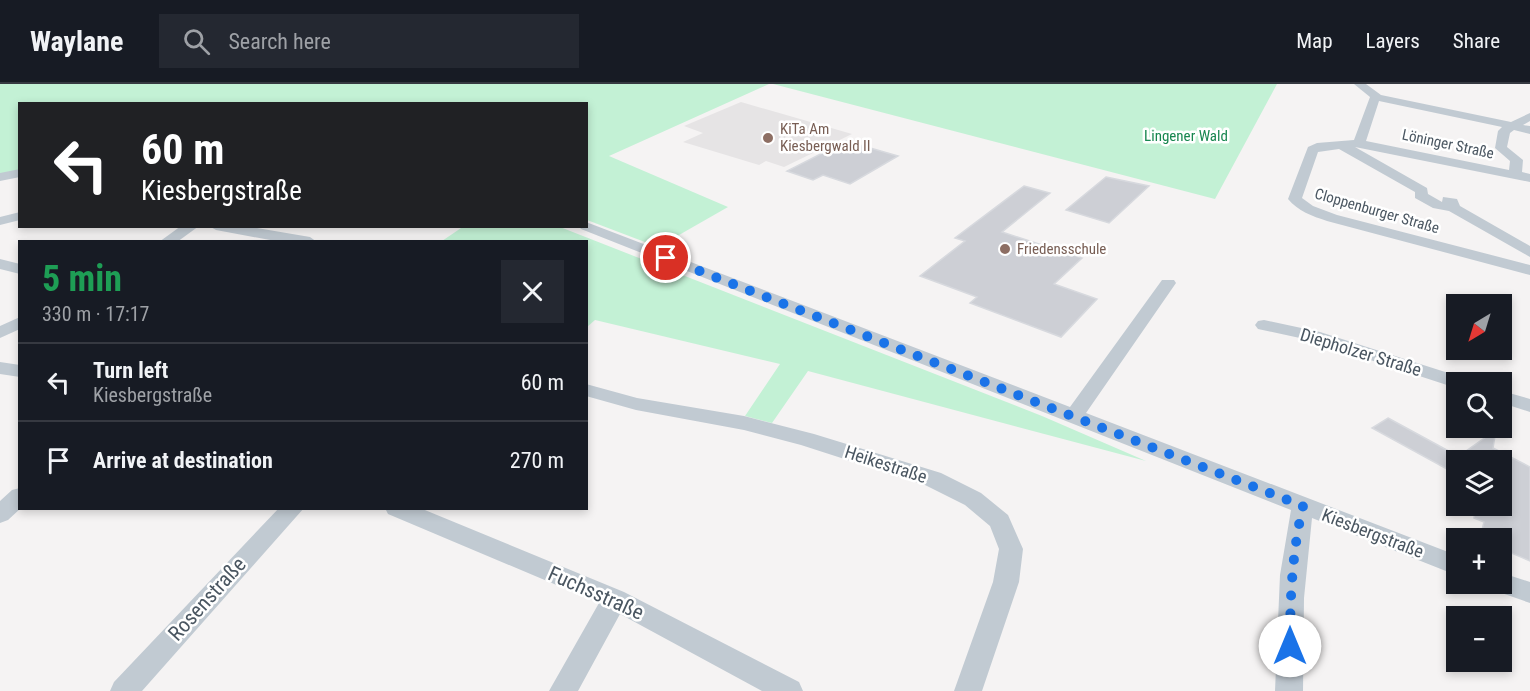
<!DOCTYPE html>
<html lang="en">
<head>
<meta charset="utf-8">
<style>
  body { margin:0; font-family:"Roboto Condensed",sans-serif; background:#242831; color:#f1f3f6; height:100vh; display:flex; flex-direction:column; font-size:22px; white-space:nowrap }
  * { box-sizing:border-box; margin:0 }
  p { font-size:20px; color:#9ea1a6 }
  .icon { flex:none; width:33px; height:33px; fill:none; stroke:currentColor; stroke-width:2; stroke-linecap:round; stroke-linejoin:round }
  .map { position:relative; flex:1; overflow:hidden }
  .side { position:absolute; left:18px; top:156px; width:570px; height:270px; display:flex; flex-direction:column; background:#171b24; border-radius:0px; box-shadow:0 3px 9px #0003 }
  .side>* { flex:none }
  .banner { position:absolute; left:18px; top:18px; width:570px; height:126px; border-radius:0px; box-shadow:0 3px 9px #0003; background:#202124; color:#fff; overflow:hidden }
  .needle { width:39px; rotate:218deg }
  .fabs { position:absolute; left:1446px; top:210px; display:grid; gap:12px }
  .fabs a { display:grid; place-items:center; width:66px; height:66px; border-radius:0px; background:#171b24; box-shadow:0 3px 9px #0003; font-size:30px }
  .pin { position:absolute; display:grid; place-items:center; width:51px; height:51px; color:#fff; margin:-26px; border:3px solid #fff; border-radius:50%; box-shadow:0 2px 6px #0007 }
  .me { position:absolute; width:66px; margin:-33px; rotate:0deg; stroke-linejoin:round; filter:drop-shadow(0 0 4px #0008) }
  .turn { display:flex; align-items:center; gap:21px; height:126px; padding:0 24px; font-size:27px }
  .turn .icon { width:78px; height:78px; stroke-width:2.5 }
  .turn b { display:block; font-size:42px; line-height:51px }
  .round { display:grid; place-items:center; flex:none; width:63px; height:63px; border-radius:0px; background:#242831 }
  .overview { display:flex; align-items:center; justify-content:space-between; height:102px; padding:0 24px }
  h1 { font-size:36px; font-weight:700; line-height:45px; color:#1e9e55 }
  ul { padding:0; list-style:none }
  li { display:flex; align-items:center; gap:18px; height:78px; padding:0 24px; border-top:2px solid #363941 }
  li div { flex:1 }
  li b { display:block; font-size:22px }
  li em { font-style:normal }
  header { display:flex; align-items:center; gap:36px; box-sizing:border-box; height:84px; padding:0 30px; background:#171b24; border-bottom:2px solid #363941 }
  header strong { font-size:28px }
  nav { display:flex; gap:33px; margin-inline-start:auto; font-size:21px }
  .search { width:420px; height:54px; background:#242831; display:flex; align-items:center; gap:15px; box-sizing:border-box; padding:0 21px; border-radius:0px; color:#9ea1a6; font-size:22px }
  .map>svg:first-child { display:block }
  .education { fill:#e6e4e5 }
  .green { fill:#c3f1d5 }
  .building { fill:#cdcfd5; stroke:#d7d9de; stroke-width:1.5 }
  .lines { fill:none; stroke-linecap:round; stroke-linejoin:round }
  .minor { fill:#c1cad2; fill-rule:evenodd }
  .route { stroke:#1a73e8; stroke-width:10; stroke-dasharray:0 18 }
  .education-dot { fill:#8d6e63; stroke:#fff; stroke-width:2 }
  .labels { text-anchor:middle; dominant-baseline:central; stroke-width:5; stroke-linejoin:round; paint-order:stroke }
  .far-education-label { font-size:15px; fill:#785e54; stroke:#fff; text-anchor:start }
  .far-park-label { font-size:15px; fill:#17864f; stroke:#fff }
  .far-street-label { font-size:15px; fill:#4a5661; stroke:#fff }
  .street-label { font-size:18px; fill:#4a5661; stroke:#fff }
  .near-street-label { font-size:21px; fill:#4a5661; stroke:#fff }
</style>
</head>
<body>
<header>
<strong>Waylane</strong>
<div class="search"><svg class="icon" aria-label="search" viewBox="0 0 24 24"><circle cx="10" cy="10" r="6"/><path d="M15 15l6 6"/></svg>Search here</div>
<nav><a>Map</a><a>Layers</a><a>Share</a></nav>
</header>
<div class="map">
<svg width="1530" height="607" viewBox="0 0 1530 607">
  <rect width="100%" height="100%" fill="#f5f3f3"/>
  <path class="education" d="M741,18L852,50L784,83L766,77L759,81L683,58L703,49L684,42Z"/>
  <path class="green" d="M0,0H769L609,72L728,123L658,163L587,136L586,20H20L19,87L0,91Z
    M773,0H1277L1215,115Z
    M464,142L560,143L1042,332L1146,377L808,287L772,339L745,332L780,280L595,236L587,243L586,158L442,157Z"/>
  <path class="building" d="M846,57L898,72L850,100L823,91L813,96L787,87Z
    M1106,93L1149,102L1109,139L1066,126Z
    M1024,102L1050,109L1002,148L1082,174L1054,200L1097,215L1061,253L970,219L977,213L920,192L965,157L955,154Z
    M1388,334L1456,371V374L1496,346L1493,364L1530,383V477L1502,465V454H1480L1484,438L1474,434L1476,422H1502V376H1456V390L1372,344Z"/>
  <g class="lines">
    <path class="minor" d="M1354,0H1366L1381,11L1511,38L1530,29V37L1523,41L1530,42V50L1514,46L1510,49L1507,63L1523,76L1522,88L1530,90V98L1355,63L1427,104L1428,110L1442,118L1443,113L1457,115L1460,122L1530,162V173L1449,127L1433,124L1415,114V108L1339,65L1318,68L1302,114L1313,122L1337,131L1530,181V191L1327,137C1312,132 1298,127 1288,115L1308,63L1317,59L1354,56L1370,13ZM1379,17L1502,43L1498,47L1495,64L1510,77L1509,86L1366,57Z
      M20,85V93L0,97V89Z
      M20,128V136L0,141V133Z
      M586,138L1070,323L1162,196H1174L1176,199L1086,329L1456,471V491L1312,434L1304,514L1303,607H1275L1280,491L1291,426L581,145L579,142H586Z
      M181,142H199L177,158H159Z
      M209,142H245L310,153L317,158H281L216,146Z
      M0,175L20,180V190L0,185Z
      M20,233V245L0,254V242Z
      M1264,236L1320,248L1464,294L1467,298H1456V304L1450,302L1309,256L1258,245L1255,241L1258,237Z
      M0,278L20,281V293L0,290Z
      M586,300L637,314L744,332L814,350L941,389L981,409L1008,431L1023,465L1019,498L982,607H954L993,498L999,465L990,442L965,421L925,401L801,361L744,346L636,326L586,312Z
      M1502,307L1530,315V328L1502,319Z
      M20,404L21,424L8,436L0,439V417L12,406Z
      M279,424H304L142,607H110L114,598Z
      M385,424H420L624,508L799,598L803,607H762L620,530L578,607H549L599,519L388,430Z
      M1502,489L1530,498V519L1493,506L1490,500H1502Z"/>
  </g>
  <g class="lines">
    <path class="route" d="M666,174L1303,422C1292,468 1290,515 1290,562"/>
  </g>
  <g class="education-dot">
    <circle cx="768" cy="54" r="6"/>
    <circle cx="1005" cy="165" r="6"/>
  </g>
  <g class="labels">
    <g class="far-education-label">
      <text x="780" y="45">KiTa Am<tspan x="780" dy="17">Kiesbergwald II</tspan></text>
      <text x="1017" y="165">Friedensschule</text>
    </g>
    <g class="far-park-label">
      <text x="1186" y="52">Lingener Wald</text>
    </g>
    <g class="far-street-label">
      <text transform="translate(1448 60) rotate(12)">Löninger Straße</text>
      <text transform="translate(1377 127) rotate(16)">Cloppenburger Straße</text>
    </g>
    <g class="street-label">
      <text transform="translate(1361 268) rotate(17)">Diepholzer Straße</text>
      <text transform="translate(886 380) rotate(18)">Heikestraße</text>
      <text transform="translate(1373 449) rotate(21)">Kiesbergstraße</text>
    </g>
    <g class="near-street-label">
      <text transform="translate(596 509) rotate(24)">Fuchsstraße</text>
      <text transform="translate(207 515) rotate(-48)">Rosenstraße</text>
    </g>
  </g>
</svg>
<div class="fabs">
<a><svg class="needle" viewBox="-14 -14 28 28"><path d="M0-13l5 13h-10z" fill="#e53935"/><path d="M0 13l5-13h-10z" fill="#9ea1a6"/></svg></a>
<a><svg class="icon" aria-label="search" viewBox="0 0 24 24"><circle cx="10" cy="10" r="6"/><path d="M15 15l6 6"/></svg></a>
<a><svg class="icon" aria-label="layers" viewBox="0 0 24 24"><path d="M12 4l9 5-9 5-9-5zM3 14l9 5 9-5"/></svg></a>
<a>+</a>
<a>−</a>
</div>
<div class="pin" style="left:666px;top:174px;background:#d93025"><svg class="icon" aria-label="arrive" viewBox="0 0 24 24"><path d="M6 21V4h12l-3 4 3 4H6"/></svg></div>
<svg class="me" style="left:1290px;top:562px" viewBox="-20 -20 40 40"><circle r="19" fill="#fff"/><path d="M0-13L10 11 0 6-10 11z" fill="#1a73e8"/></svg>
<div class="banner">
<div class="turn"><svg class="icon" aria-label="left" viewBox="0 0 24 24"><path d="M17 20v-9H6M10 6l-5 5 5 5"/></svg><div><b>60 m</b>Kiesbergstraße</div></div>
</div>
<section class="side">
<div class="overview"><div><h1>5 min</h1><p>330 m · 17:17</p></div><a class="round"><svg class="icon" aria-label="close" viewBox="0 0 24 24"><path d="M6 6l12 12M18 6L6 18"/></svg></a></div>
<ul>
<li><svg class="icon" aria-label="left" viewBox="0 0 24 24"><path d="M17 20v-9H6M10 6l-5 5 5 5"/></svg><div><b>Turn left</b><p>Kiesbergstraße</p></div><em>60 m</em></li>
<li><svg class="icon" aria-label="arrive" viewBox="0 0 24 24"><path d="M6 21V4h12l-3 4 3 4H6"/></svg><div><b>Arrive at destination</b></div><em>270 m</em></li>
</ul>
</section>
</div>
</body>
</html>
